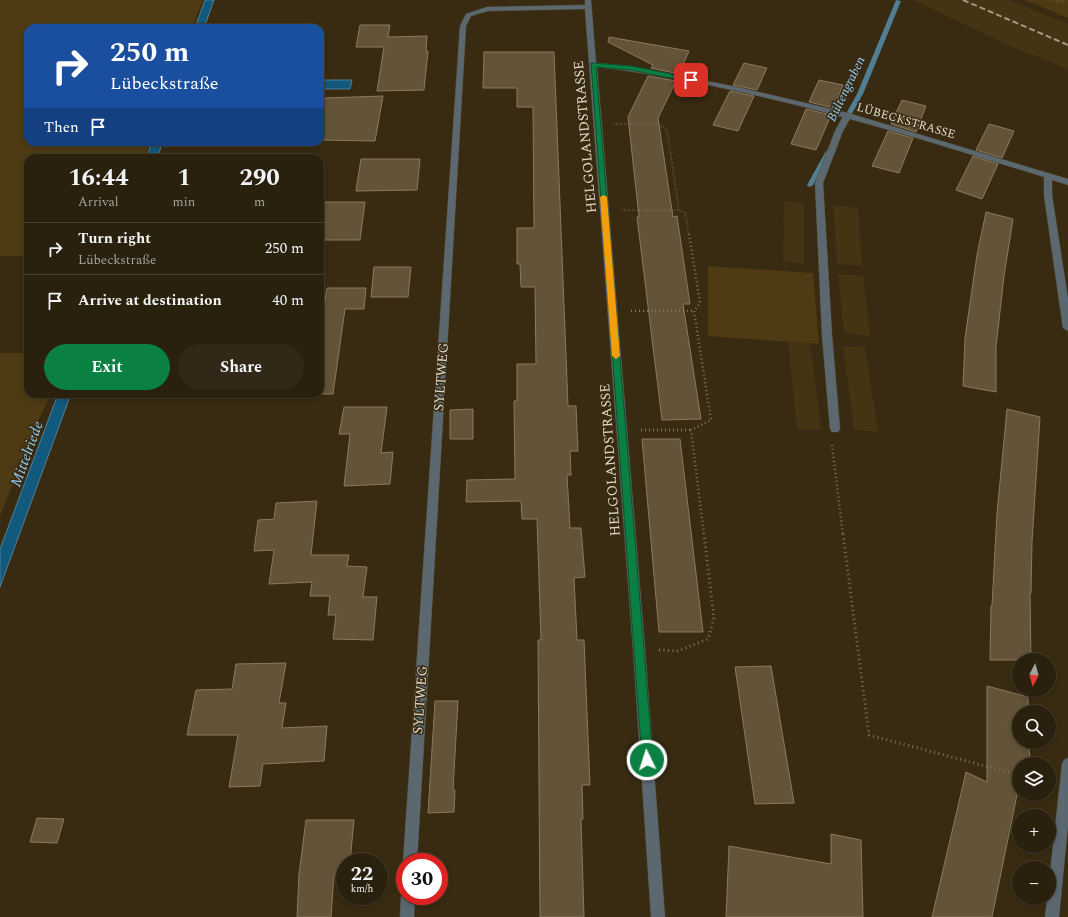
<!DOCTYPE html>
<html lang="en">
<head>
<meta charset="utf-8">
<style>
  body { margin:0; font-family:Spectral,serif; background:#322817; color:#f1f3f6; height:100vh; display:flex; flex-direction:column; font-size:15px; white-space:nowrap }
  * { box-sizing:border-box; margin:0 }
  p { font-size:13px; color:#a5a39e }
  .icon { flex:none; width:22px; height:22px; fill:none; stroke:currentColor; stroke-width:2; stroke-linecap:round; stroke-linejoin:round }
  .map { position:relative; flex:1; overflow:hidden }
  .details { position:absolute; left:24px; top:154px; width:300px; height:244px; display:flex; flex-direction:column; background:#2a200e; border-radius:12px; box-shadow:0 2px 6px #0003,0 0 0 1px #463e2e }
  .details>* { flex:none }
  .top-card { position:absolute; left:24px; top:24px; width:300px; height:122px; border-radius:12px; box-shadow:0 2px 6px #0003,0 0 0 1px #463e2e; background:#1a4fa0; color:#fff; overflow:hidden }
  .needle { width:26px; rotate:186deg }
  .buttons { position:absolute; left:1012px; top:653px; display:grid; gap:8px }
  .buttons a { display:grid; place-items:center; width:44px; height:44px; border-radius:50%; background:#2a200e; box-shadow:0 2px 6px #0003,0 0 0 1px #463e2e; font-size:20px }
  .speed { position:absolute; left:336px; top:853px; display:flex; gap:8px; font-size:20px; font-weight:700; text-align:center }
  .speed>* { display:grid; place-content:center; width:52px; height:52px; border-radius:50%; background:#2a200e; box-shadow:0 2px 6px #0003,0 0 0 1px #463e2e; line-height:1 }
  .speed small { font-size:10px; font-weight:400 }
  .speed .limit { border:6px solid #d22; background:#fff; color:#111 }
  .pin { position:absolute; display:grid; place-items:center; width:34px; height:34px; color:#fff; margin:-17px; border-radius:8px; box-shadow:0 2px 6px #0006 }
  .me { position:absolute; width:44px; margin:-22px; rotate:356deg; stroke-linejoin:round; filter:drop-shadow(0 0 3px #0008) }
  .turn { display:flex; align-items:center; gap:14px; height:84px; padding:0 20px; font-size:18px }
  .turn .icon { width:52px; height:52px; stroke-width:2.5 }
  .turn b { display:block; font-size:28px; line-height:34px }
  .then { display:flex; align-items:center; height:38px; padding:0 20px; background:#0003; gap:8px; font-size:15px }
  .eta { display:flex; justify-content:space-evenly; align-items:center; height:68px; text-align:center }
  .eta b { font-size:24px; font-weight:700; line-height:28px }
  .action { display:flex; gap:8px; margin-top:auto; padding:8px 20px }
  .action a { flex:1; height:46px; border-radius:24px; background:#0b8043; color:#fff; font-size:16px; font-weight:700; line-height:46px; text-align:center }
  .action a+a { background:#322817; color:#f1f3f6 }
  ul { padding:0; list-style:none }
  li { display:flex; align-items:center; gap:12px; height:52px; padding:0 20px; border-top:1px solid #463e2e }
  li div { flex:1 }
  li b { display:block; font-size:15px }
  li em { font-style:normal }
  .map>svg:first-child { display:block }
  .built { fill:#453413 }
  .green { fill:#4e3b13 }
  .water { fill:#12597e; stroke:#507f95 }
  .lines { fill:none; stroke-linecap:round; stroke-linejoin:round }
  .stream { fill:#507f95; fill-rule:evenodd }
  .building { fill:#625339; stroke:#8a7a5f }
  .service-casing { stroke:#53472f; stroke-width:1 }
  .minor-casing { stroke:#53472f; stroke-width:1 }
  .path-far2 { stroke:#7e735e; stroke-width:2; stroke-dasharray:0.5 2; stroke-linecap:butt }
  .path-far1 { stroke:#7e735e; stroke-width:2.5; stroke-dasharray:1 3; stroke-linecap:butt }
  .path { stroke:#7e735e; stroke-width:3; stroke-dasharray:1 3.5; stroke-linecap:butt }
  .service { fill:#5c6870; fill-rule:evenodd }
  .minor { fill:#5c6870; fill-rule:evenodd }
  .rail { stroke:#a49987; stroke-width:2; stroke-dasharray:6 3; stroke-linecap:butt }
  .route { fill:#0b8043; stroke:#07532c }
  .slow { fill:#f59e0b }
  .labels { text-anchor:middle; dominant-baseline:central; stroke-width:3; stroke-linejoin:round; paint-order:stroke }
  .far-street-label { font-size:12px; fill:#e1d8ca; stroke:#382b12 }
  .far-water-label { font-size:13px; font-style:italic; fill:#92d0f8; stroke:#382b12 }
  .street-label { font-size:14px; fill:#e1d8ca; stroke:#382b12 }
  .water-label { font-size:15px; font-style:italic; fill:#92d0f8; stroke:#382b12 }
</style>
</head>
<body>
<div class="map">
<svg width="1068" height="917" viewBox="0 0 1068 917">
  <rect width="100%" height="100%" fill="#382b12"/>
  <path class="built" d="M913,0H1009L1068,24V69L1017,49Z
    M784,201L804,203V264L783,261Z
    M833,205L858,208L862,266L837,264Z
    M838,274L863,276L870,336L844,333Z
    M788,342L810,343L821,430L797,429Z
    M843,346L865,347L878,432L854,430Z"/>
  <path class="green" d="M0,0H203L192,28H28V142H150L144,158H28V256H0Z
    M1025,0H1068V18Z
    M708,266L813,273L819,344L708,336Z
    M0,353H28V394H51L36,425L0,516Z"/>
  <path class="water" d="M205,0H214L204,28H195Z
    M320,80H352L350,89H320Z
    M152,142H163L157,158H146Z
    M58,394H71L0,587V549Z"/>
  <g class="lines">
    <path class="stream" d="M896,0L901,1L863,94L846,124H842L841,123L857,94Z
      M829,149L832,151L813,185L810,187L808,186L807,185L826,151Z"/>
  </g>
  <path class="building" d="M360,25H390L388,37L427,36L426,51H428L424,90L377,91L384,47H356Z
    M609,37L689,51L679,74L651,68L653,65L608,42Z
    M484,52H554L568,406H576L578,451H570L571,475H567L570,528H581L585,577L574,578L577,640H584L590,785H582L583,819H581L584,917H540L538,640H541L537,519H522L521,501L466,502L467,480L515,479L514,401H517V364H536L535,287H521L520,264H517V228H534L533,107H517V88H483Z
    M744,63L767,68L757,90L733,85Z
    M648,76L676,81L658,118L673,217L677,216L690,304H683L701,419L662,420L637,217H639L628,117Z
    M819,80L843,85L834,108L809,102Z
    M730,91L754,96L738,131L713,125Z
    M383,96L375,141L320,140V129L325,98Z
    M902,100L926,106L916,132L891,124Z
    M806,109L831,115L816,150L791,144Z
    M989,124L1014,131L1002,158L976,150Z
    M888,131L913,138L899,173L872,166Z
    M973,156L998,164L982,199L956,190Z
    M361,159H420L417,190L356,191Z
    M320,202H365L360,240H320Z
    M986,212L1013,219L1004,276L996,347V392L963,386L965,338L977,255Z
    M374,267H411L408,297H371Z
    M327,288H366L364,309H345L333,394H320V330Z
    M344,407H387L381,453L393,452L390,484L344,486L350,434H339Z
    M473,409V439H450V410Z
    M1007,409L1040,417L1032,542L1031,593H1030L1031,660H990L991,606H992L997,513Z
    M642,439H680L703,632H659Z
    M317,501L311,555H349L347,566L367,567L363,597H377L373,640L333,639L336,615H328L330,596H310L312,582L269,584L274,550L254,551L258,520L274,519L276,503Z
    M286,663L279,703H286L282,728L327,726L324,761L263,764L260,786L229,787L238,735H187L196,690L232,689L236,664Z
    M771,666L790,779L794,803L755,804L735,667Z
    M987,686L1028,697V712H1019V742H1029L1030,764L1024,762L1023,764H1019V785L992,917H932L966,772L987,782Z
    M435,701H458L453,790H455L454,812L428,813Z
    M37,818L64,819L57,843L30,842Z
    M306,820H354L350,862H345V874H334L331,917H297L299,874Z
    M831,834L861,840L863,917H726L729,846L831,864Z"/>
  <g class="lines">
    <g class="service-casing">
      <path id="service" d="M845,113H848L852,115L843,131L823,183L832,335L840,429L838,432H832L830,429L822,335L815,183L835,131Z"/>
    </g>
    <g class="minor-casing">
      <path id="minor" d="M585,0H591L596,63L631,66L737,87L848,113L1068,179V185L1052,180V195L1068,299V331L1063,328L1044,195V177C935,143 826,109 713,86C675,79 636,71 597,67L645,649L665,917H651L633,649L585,9L488,11L471,16L466,26L417,862H405V866L403,862L460,26L466,14L487,7L585,5Z
        M1068,758V825L1059,917H1045L1047,898H1049V882L1062,764L1064,760Z
        M403,891H405V896H415L414,917H400L401,896Z"/>
    </g>
    <path class="path-far2" d="M1051,0L1068,2
      M614,124H659L667,130L679,210L685,213L689,235
      M622,210H679"/>
    <path class="path-far1" d="M689,234L700,303L694,311L711,420L691,430L704,535
      M631,311H694
      M641,430H691
      M832,445L843,535"/>
    <path class="path" d="M843,534L869,735L1019,775
      M659,650L678,651L708,639L714,618L704,534"/>
    <use href="#service" class="service"/>
    <use href="#minor" class="minor"/>
    <path class="rail" d="M963,0L1068,45"/>
  </g>
  <path class="route" d="M591,63L631,66L691,78L694,80L691,82L631,70L596,67L653,760L651,764L647,765L643,764L642,760Z"/>
  <path class="slow" d="M604,195L607,197L620,356L616,359L612,356L600,197Z"/>
  <g class="labels">
    <g class="far-street-label">
      <text transform="translate(906 121) rotate(16)">LÜBECKSTRASSE</text>
    </g>
    <g class="far-water-label">
      <text transform="translate(846 89) rotate(-64)">Bültengraben</text>
    </g>
    <g class="street-label">
      <text transform="translate(585 137) rotate(-95)">HELGOLANDSTRASSE</text>
      <text transform="translate(441 377) rotate(-86)">SYLTWEG</text>
      <text transform="translate(610 460) rotate(-94)">HELGOLANDSTRASSE</text>
      <text transform="translate(420 700) rotate(-86)">SYLTWEG</text>
    </g>
    <g class="water-label">
      <text transform="translate(27 454) rotate(-70)">Mittelriede</text>
    </g>
  </g>
</svg>
<div class="buttons">
<a><svg class="needle" viewBox="-14 -14 28 28"><path d="M0-13l5 13h-10z" fill="#e53935"/><path d="M0 13l5-13h-10z" fill="#a5a39e"/></svg></a>
<a><svg class="icon" aria-label="search" viewBox="0 0 24 24"><circle cx="10" cy="10" r="6"/><path d="M15 15l6 6"/></svg></a>
<a><svg class="icon" aria-label="layers" viewBox="0 0 24 24"><path d="M12 4l9 5-9 5-9-5zM3 14l9 5 9-5"/></svg></a>
<a>+</a>
<a>−</a>
</div>
<div class="speed"><div>22<small>km/h</small></div><div class="limit">30</div></div>
<div class="pin" style="left:691px;top:80px;background:#d93025"><svg class="icon" aria-label="arrive" viewBox="0 0 24 24"><path d="M6 21V4h12l-3 4 3 4H6"/></svg></div>
<svg class="me" style="left:647px;top:760px" viewBox="-20 -20 40 40"><circle r="17" fill="#0b8043" stroke="#fff" stroke-width="3"/><path d="M0-11L8 9 0 5-8 9z" fill="#fff"/></svg>
<div class="top-card">
<div class="turn"><svg class="icon" aria-label="right" viewBox="0 0 24 24"><path d="M7 20v-9h11M14 6l5 5-5 5"/></svg><div><b>250 m</b>Lübeckstraße</div></div>
<div class="then">Then<svg class="icon" aria-label="arrive" viewBox="0 0 24 24"><path d="M6 21V4h12l-3 4 3 4H6"/></svg></div>
</div>
<section class="details">
<div class="eta">
<div><b>16:44</b><p>Arrival</p></div>
<div><b>1</b><p>min</p></div>
<div><b>290</b><p>m</p></div>
</div>
<ul>
<li><svg class="icon" aria-label="right" viewBox="0 0 24 24"><path d="M7 20v-9h11M14 6l5 5-5 5"/></svg><div><b>Turn right</b><p>Lübeckstraße</p></div><em>250 m</em></li>
<li><svg class="icon" aria-label="arrive" viewBox="0 0 24 24"><path d="M6 21V4h12l-3 4 3 4H6"/></svg><div><b>Arrive at destination</b></div><em>40 m</em></li>
</ul>
<div class="action"><a>Exit</a><a>Share</a></div>
</section>
</div>
</body>
</html>
